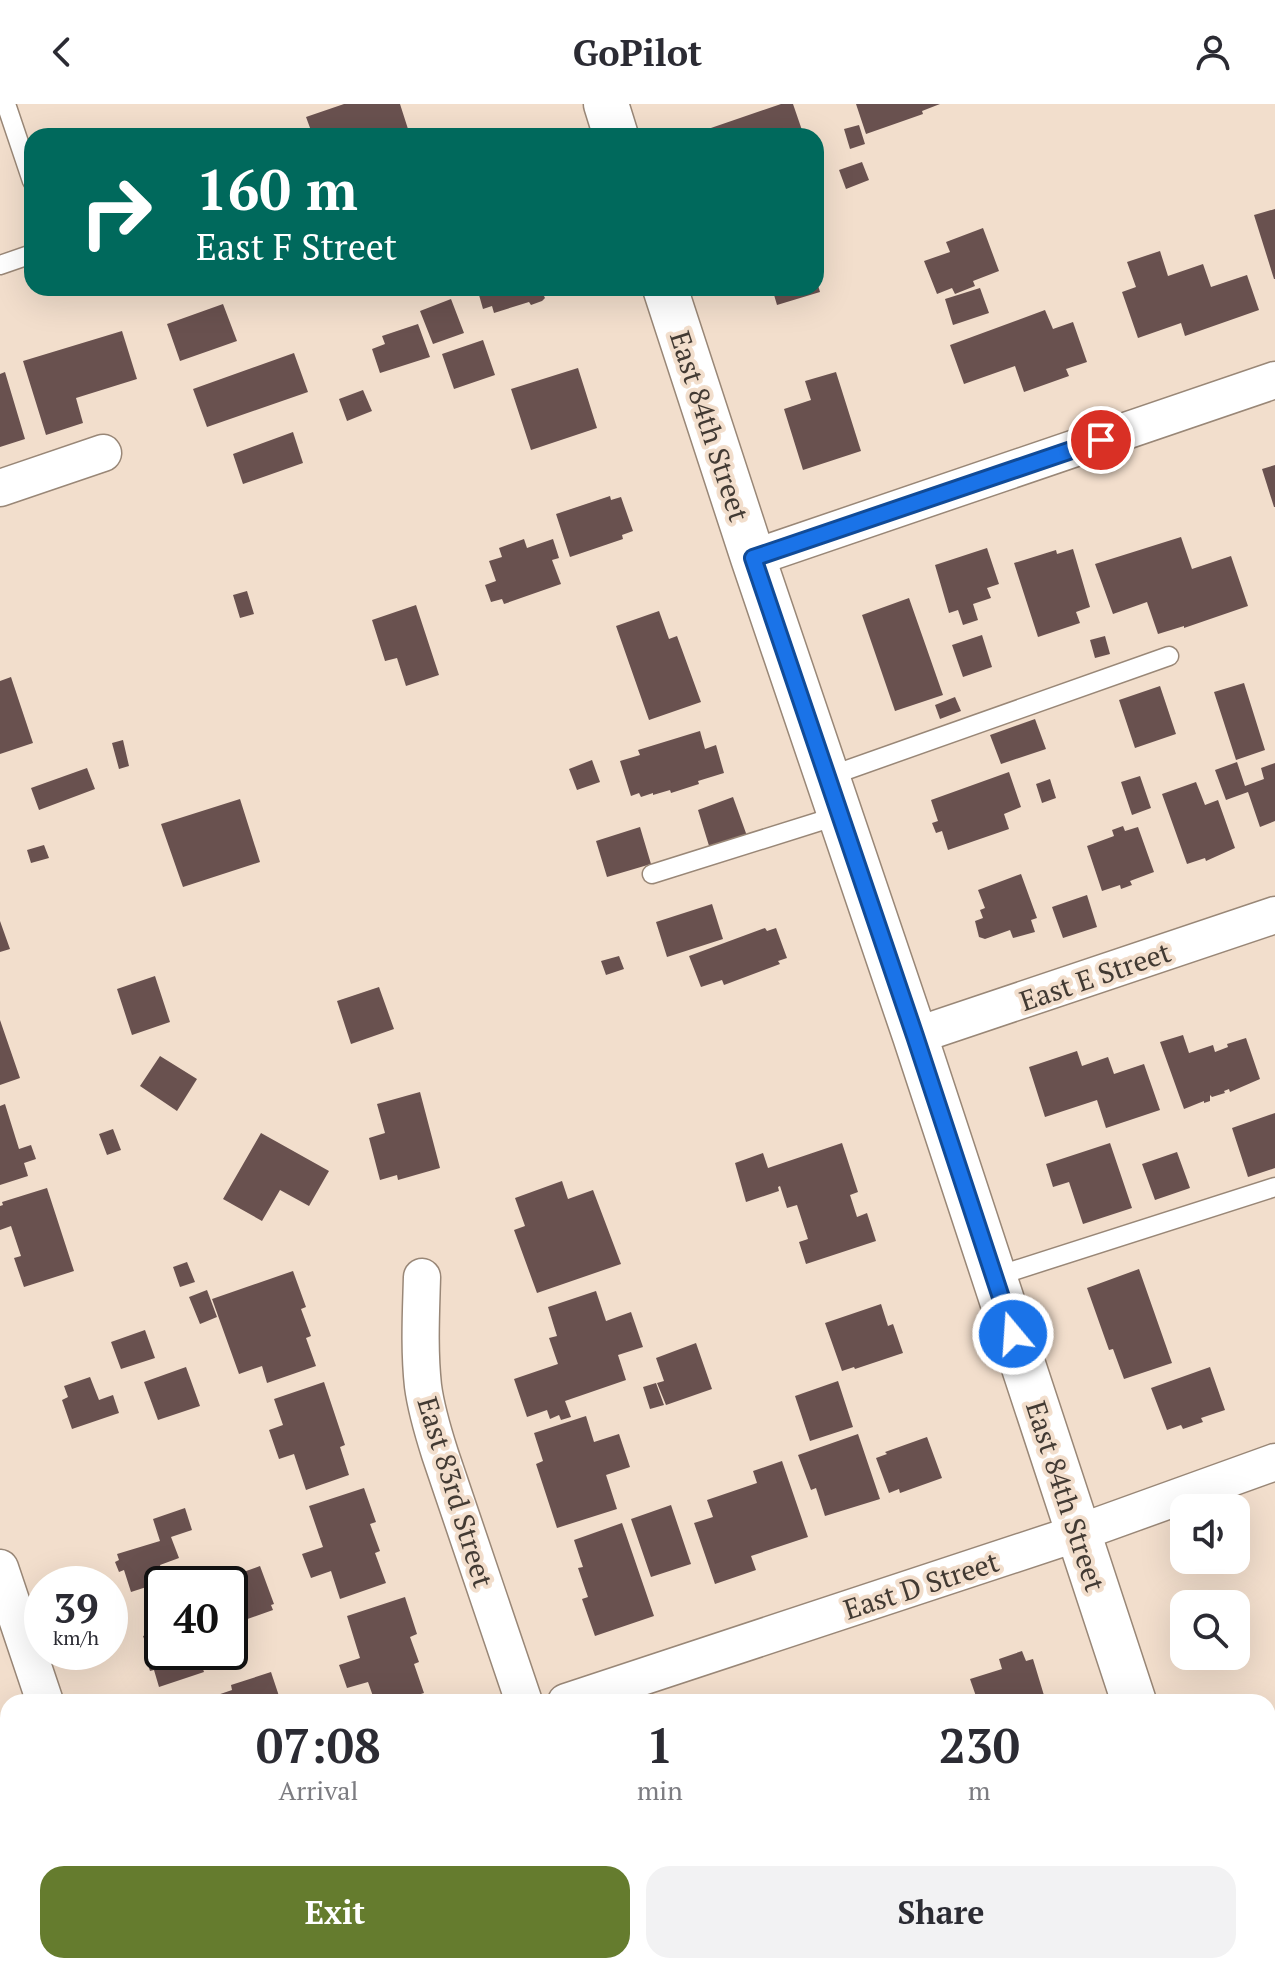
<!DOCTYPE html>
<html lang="en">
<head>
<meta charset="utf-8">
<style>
  body { margin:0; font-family:"PT Serif",serif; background:#f2f2f3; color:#2b2b33; height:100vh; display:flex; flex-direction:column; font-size:30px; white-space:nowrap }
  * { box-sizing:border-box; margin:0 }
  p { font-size:26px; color:#7c7c81 }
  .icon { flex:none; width:44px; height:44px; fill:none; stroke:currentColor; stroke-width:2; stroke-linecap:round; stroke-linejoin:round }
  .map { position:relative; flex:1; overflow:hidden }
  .details { position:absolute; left:0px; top:1590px; width:1276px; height:280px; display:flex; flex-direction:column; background:#fff; border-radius:24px 24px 0 0; box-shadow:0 8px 32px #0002 }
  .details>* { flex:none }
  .top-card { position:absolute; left:24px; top:24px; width:800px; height:168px; border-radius:24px; box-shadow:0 8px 32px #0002; background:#00695c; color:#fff; overflow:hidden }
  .fabs { position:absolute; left:1170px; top:1390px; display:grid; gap:16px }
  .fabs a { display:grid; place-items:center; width:80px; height:80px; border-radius:16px; background:#fff; box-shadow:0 8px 32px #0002; font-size:40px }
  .speed { position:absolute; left:24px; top:1462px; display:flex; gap:16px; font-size:40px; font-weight:700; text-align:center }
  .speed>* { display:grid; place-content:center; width:104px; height:104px; border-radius:50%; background:#fff; box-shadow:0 8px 32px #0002; line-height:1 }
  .speed small { font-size:20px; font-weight:400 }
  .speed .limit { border:4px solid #111; border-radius:12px; background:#fff; color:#111 }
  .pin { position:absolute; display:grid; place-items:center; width:68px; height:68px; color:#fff; margin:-34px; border:4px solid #fff; border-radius:50%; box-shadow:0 2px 8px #0007 }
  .me { position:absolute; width:88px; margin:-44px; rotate:342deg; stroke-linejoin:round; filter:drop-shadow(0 0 6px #0008) }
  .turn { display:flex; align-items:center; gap:28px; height:168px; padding:0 40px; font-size:36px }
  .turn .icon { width:104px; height:104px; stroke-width:2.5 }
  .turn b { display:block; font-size:56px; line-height:68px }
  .eta { display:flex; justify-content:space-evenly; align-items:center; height:136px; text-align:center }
  .eta b { font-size:48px; font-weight:800; line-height:56px }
  .cta { display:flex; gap:16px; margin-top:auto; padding:16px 40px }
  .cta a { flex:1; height:92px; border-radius:24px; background:#657c2e; color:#fff; font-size:32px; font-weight:800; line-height:92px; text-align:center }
  .cta a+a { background:#f2f2f3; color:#2b2b33 }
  header { display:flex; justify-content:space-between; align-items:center; height:104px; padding:0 40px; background:#fff; font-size:36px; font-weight:800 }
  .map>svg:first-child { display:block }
  .building { fill:#69514f }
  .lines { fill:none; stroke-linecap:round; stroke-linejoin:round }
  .lane-casing { stroke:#998777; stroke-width:21 }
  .street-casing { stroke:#998777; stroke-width:39 }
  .secondary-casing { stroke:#998777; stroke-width:47 }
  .lane { stroke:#fff; stroke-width:18 }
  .street { stroke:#fff; stroke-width:36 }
  .secondary { stroke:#fff; stroke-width:44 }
  .route-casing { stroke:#114b97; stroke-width:20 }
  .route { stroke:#1a73e8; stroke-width:14 }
  .labels { text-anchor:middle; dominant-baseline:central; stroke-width:8; stroke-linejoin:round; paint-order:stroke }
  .street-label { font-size:28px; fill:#423a33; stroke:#f2decc }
</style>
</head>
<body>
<header><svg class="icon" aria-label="back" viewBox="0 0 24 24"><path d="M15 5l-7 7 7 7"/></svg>GoPilot<svg class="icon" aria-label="person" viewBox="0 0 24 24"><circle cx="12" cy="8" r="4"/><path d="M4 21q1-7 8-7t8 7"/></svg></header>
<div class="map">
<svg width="1275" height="1870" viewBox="0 0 1275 1870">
  <rect width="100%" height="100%" fill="#f2decc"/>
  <path class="building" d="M344,0H400L408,25L388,32H313L306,13Z
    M781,0H793L804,32H710L708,25Z
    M856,0H940L922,7L923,10L866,30Z
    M859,21L865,40L850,45L844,25Z
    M862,58L869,76L846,85L839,66Z
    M1275,105V175H1274L1254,111Z
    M983,124L999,167L973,177L975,182L955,190L952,184L937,190L924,157L950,148L946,138Z
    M1160,147L1168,172L1203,160L1211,183L1247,171L1259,206L1185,232L1181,219L1138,234L1122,188L1136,183L1127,158Z
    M817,178L820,188L777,201L772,184H816Z
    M477,184H554L555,188L544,192L545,194L542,197L531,201L529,198L494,209L492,202L483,205Z
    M980,184L989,209L953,221L945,195Z
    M451,195L464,229L433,240L420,207Z
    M223,200L237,237L180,257L167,220Z
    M1045,206L1053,225L1073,218L1087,258L1066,265L1069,272L1024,288L1015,262L964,280L950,241Z
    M418,220L430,253L380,269L372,245L385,240L382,232Z
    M122,227L137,275L76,294L83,319L46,331L23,257Z
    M483,236L495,271L454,285L442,250Z
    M294,249L308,288L207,323L193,285Z
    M578,264L597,324L531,346L511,285Z
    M5,268L25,335L0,343V270Z
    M836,268L861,347L803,366L784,305L811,296L805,277Z
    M363,286L372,307L347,317L339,295Z
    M293,328L303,359L243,380L233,350Z
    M1275,361V403H1274L1262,365Z
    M610,392L611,396L621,393L633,427L622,431L623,435L570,453L556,410Z
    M1181,433L1192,465L1231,452L1248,502L1184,524V522L1158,530L1147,498L1113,510L1095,460Z
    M524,435L527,444L553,435L559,454L552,456L561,480L504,500L502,495L491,498L485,481L496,477L489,457L502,453L499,444Z
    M987,444L999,480L987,484L991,494L973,500L978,516L963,521L958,506L949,509L935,461Z
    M1073,445L1090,503L1076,508L1080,519L1038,533L1014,459L1056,446L1057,450Z
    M247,487L254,510L240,514L233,491Z
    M909,494L943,591L895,607L862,511Z
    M416,501L439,571L406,582L397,554L385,557L372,516Z
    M659,507L669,535L677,532L701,598L649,616L616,522Z
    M982,531L992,563L963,573L952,541Z
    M1105,532L1110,550L1095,554L1090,536Z
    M11,573L33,639L0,650V577Z
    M1244,579L1265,646L1236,656L1214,588Z
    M1160,582L1176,630L1135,644L1119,596Z
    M955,593L961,607L940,615L935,601Z
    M1035,615L1046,645L1001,660L990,631Z
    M700,627L705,645L716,641L724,669L698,677L699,680L671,689L670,686L653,691V689L641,693L639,689L631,692L620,657L640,651L638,646Z
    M123,636L129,662L119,665L112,639Z
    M592,656L600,678L577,686L569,665Z
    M1237,658L1245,682L1264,675L1261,664L1275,659V717L1260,723L1248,688L1226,696L1215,666Z
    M87,664L95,685L39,706L31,684Z
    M1009,668L1021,703L1004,710L1009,725L948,746L942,727L936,729L932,719L938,717L931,696Z
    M1140,672L1151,704L1132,711L1121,678Z
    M1050,675L1056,694L1042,699L1036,680Z
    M1196,678L1205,701L1218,696L1235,744L1206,757L1205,754L1187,760L1162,690Z
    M733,693L747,732L710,745L698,706Z
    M240,695L260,758L183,783L161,720Z
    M1123,722L1125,727L1138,723L1154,768L1130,777L1132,781L1121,785L1120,781L1102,787L1087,742L1114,732L1112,726Z
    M640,723L651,760L607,773L596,737Z
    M44,741L49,754L31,759L27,746Z
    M1021,770L1037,814L1031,816L1035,828L1013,834L1010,826L985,835L979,833L975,817L983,814L980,806L985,804L978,786Z
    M1087,791L1097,823L1063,834L1052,803Z
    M712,800L723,835L667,853L656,818Z
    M0,817L10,845L0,848Z
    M765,824L767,827L776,824L787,854L778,857L780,860L724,881L722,876L701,883L689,852Z
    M619,852L624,865L606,871L601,857Z
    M155,872L170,918L132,931L117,885Z
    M379,883L394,925L351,940L337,897Z
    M0,916L20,974L0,981Z
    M1183,931L1189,949L1213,941L1215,948L1228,943L1227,940L1246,934L1260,975L1230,988L1229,985L1224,987L1225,989L1212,993L1210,991V997L1204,999V997L1184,1005L1160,938Z
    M1077,947L1082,962L1108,953L1114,970L1144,960L1160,1006L1106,1024L1097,996L1045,1013L1029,963Z
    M160,952L197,975L177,1007L140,982Z
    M420,988L440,1064L398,1076L397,1071L380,1076L369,1034L385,1029L377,1000Z
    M5,1000L19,1045L31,1041L36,1055L24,1059L28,1072L0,1081V1002Z
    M1275,1009V1064L1248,1073L1232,1024Z
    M113,1025L121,1046L107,1051L99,1030Z
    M261,1029L329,1067L309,1102L280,1086L262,1117L223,1095Z
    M842,1039L858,1088L850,1091L857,1113L867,1109L876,1137L806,1160L799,1138L808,1135L797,1101L787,1104L780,1082L778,1083L779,1087L746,1098L735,1059L763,1049L768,1064Z
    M1110,1039L1132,1104L1083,1120L1069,1078L1053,1083L1046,1060Z
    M1177,1048L1190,1084L1155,1096L1142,1060Z
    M562,1077L568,1095L593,1086L621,1160L537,1189L514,1126L525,1122L515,1094Z
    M47,1084L74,1167L24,1183L14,1154L21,1152L11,1122L0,1126V1102L3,1101L2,1098Z
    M187,1158L195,1178L180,1183L173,1163Z
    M1139,1165L1172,1259L1124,1275L1113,1245L1109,1246L1087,1184Z
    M293,1167L306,1203L301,1205L311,1232L306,1234L316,1262L267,1279L262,1262L239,1270L212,1195Z
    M207,1186L217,1213L200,1220L189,1193Z
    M596,1187L606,1217L631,1208L643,1243L618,1251L626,1276L565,1297L571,1313L561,1316L559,1311L550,1315L547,1306L527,1313L514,1275L558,1260L549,1234L557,1232L548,1203Z
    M881,1200L888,1222L893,1220L903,1249L855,1265L854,1263L842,1267L825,1219Z
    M145,1226L155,1254L121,1265L111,1238Z
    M696,1239L712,1285L666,1301L657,1279L664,1277L656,1254Z
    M186,1263L200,1302L158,1316L144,1278Z
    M1210,1263L1225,1306L1201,1314L1203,1318L1183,1325L1181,1321L1167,1326L1151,1284Z
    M90,1273L99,1296L113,1291L119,1309L72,1325L62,1296L68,1293L64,1282Z
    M838,1277L853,1323L810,1337L795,1292Z
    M324,1278L345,1341L340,1343L349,1371L306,1386L294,1350L279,1355L269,1326L283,1321L274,1295Z
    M656,1279L664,1301L650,1305L643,1283Z
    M586,1312L594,1338L619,1330L630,1363L606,1371L617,1405L557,1424L536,1360L543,1357L534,1329Z
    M858,1330L880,1395L825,1412L816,1384L811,1386L798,1351Z
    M927,1333L942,1374L900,1389L899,1385L889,1389L876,1354L887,1350L885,1348Z
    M782,1357L808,1433L751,1452L756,1466L715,1480L694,1419L713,1413L707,1396L757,1379L753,1367Z
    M364,1384L376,1418L370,1420L380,1447L375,1449L386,1479L340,1495L331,1467L311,1474L302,1450L323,1443L309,1402Z
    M671,1401L691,1460L651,1473L631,1415Z
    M185,1404L192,1426L171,1433L179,1454L160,1461L165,1477L131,1488L124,1466L119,1468L115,1458L119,1456L117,1450L160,1437L153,1415Z
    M622,1419L654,1512L595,1532L582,1495L588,1493L578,1464L583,1463L574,1436Z
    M260,1462L274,1500L271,1501L273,1506L239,1518L238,1512L234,1514L230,1502V1480H222L221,1476Z
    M405,1493L417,1530L410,1533L419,1558L414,1560L424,1589L396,1598H375L368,1578L347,1584L339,1561L360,1554L347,1512Z
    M162,1526V1548H197L204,1568L159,1583L154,1566L150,1567L145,1552L150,1551L143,1532Z
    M1022,1547L1026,1557L1033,1555L1046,1598H978L970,1575L1002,1565L999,1555Z
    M271,1568L281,1598H197L232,1586L231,1581Z
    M1275,1664V1722L1270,1724L1268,1718V1666Z
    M218,1862H265L268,1870H221Z
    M283,1862H340L342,1870H286Z
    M368,1862H409L412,1870H370Z
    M450,1862H501L504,1870H452Z
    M567,1862H594L597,1869L569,1870Z
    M822,1862H834L836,1870H798Z"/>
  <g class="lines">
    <g class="lane-casing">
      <path id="lane" d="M6,0L32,77
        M0,161L32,150
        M827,673L1169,552
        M652,770L840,711
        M994,1173L1275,1083
        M633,1870L657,1862"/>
    </g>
    <g class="street-casing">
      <path id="street" d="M0,384L103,349
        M753,454L1275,276
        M915,932L1275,811
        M422,1173C421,1209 419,1245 423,1282C426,1305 433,1328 440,1350L524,1598
        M0,1464L45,1598
        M566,1598L1078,1429L1275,1358
        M0,1792L8,1790
        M134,1862L137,1870"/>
    </g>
    <g class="secondary-casing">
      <path id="secondary" d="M606,0L616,32
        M665,184L753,454L915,932L1134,1598
        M1223,1862L1225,1870"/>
    </g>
    <use href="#lane" class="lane"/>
    <use href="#street" class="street"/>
    <use href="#secondary" class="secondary"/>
  </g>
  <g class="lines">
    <g class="route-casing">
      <path id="route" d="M1013,1230L915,932L753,454L1101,336"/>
    </g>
    <use href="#route" class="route"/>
  </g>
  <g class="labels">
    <g class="street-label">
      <text transform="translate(710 322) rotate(72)">East 84th Street</text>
      <text transform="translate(1095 872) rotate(-19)">East E Street</text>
      <text transform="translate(456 1388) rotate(73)">East 83rd Street</text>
      <text transform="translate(1066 1392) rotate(72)">East 84th Street</text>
      <text transform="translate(921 1481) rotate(-18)">East D Street</text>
    </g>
  </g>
</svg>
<div class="fabs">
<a><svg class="icon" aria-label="sound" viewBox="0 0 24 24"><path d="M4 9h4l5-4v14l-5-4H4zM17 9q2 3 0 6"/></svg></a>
<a><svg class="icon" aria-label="search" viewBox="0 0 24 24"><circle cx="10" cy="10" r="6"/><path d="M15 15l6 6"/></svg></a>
</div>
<div class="speed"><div>39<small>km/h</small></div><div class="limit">40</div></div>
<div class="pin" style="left:1101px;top:336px;background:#d93025"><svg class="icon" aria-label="arrive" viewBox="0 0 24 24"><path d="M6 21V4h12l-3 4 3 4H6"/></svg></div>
<svg class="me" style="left:1013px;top:1230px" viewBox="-20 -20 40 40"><circle r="17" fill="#1a73e8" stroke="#fff" stroke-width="3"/><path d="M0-11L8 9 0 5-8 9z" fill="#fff"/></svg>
<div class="top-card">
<div class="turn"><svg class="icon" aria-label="right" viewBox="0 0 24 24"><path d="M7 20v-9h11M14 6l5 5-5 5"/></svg><div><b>160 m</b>East F Street</div></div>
</div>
<section class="details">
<div class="eta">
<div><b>07:08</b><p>Arrival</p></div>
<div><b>1</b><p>min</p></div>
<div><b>230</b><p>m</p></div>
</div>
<div class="cta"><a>Exit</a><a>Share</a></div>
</section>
</div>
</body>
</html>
